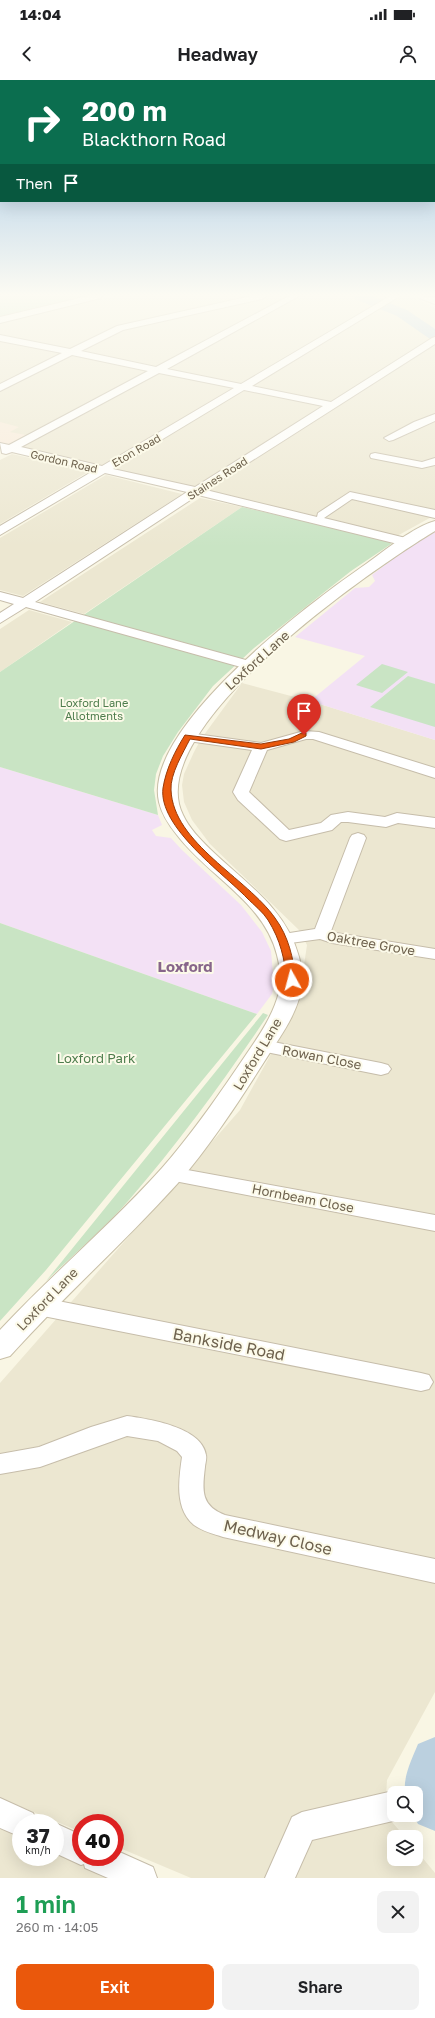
<!DOCTYPE html>
<html lang="en">
<head>
<meta charset="utf-8">
<style>
  body { margin:0; font-family:"Golos Text",sans-serif; background:#f2f2f2; color:#202124; height:100vh; display:flex; flex-direction:column; font-size:15px; white-space:nowrap }
  * { box-sizing:border-box; margin:0 }
  p { font-size:13px; color:#757577 }
  .icon { flex:none; width:22px; height:22px; fill:none; stroke:currentColor; stroke-width:2; stroke-linecap:round; stroke-linejoin:round }
  .map { position:relative; height:1798px; overflow:hidden }
  .panel { display:flex; flex-direction:column; background:#fff; flex:1 }
  .panel>* { flex:none }
  .banner { position:absolute; left:0px; top:0px; width:435px; height:122px; box-shadow:0 4px 16px #0002; background:#0b6e4f; color:#fff; overflow:hidden }
  .controls { position:absolute; left:387px; top:1706px; display:grid; gap:8px }
  .controls a { display:grid; place-items:center; width:36px; height:36px; border-radius:8px; background:#fff; box-shadow:0 4px 16px #0002; font-size:20px }
  .speed { position:absolute; left:12px; top:1734px; display:flex; gap:8px; font-size:20px; font-weight:700; text-align:center }
  .speed>* { display:grid; place-content:center; width:52px; height:52px; border-radius:50%; background:#fff; box-shadow:0 4px 16px #0002; line-height:1 }
  .speed small { font-size:10px; font-weight:400 }
  .speed .limit { border:6px solid #d22; background:#fff; color:#111 }
  .pin { position:absolute; display:grid; place-items:center; width:34px; height:34px; color:#fff; margin:-41px -17px; border-radius:50% 50% 50% 0; rotate:-45deg; box-shadow:0 0 4px #0007 }
  .pin .icon { rotate:45deg }
  .me { position:absolute; width:44px; margin:-22px; rotate:353deg; stroke-linejoin:round; filter:drop-shadow(0 0 3px #0008) }
  .turn { display:flex; align-items:center; gap:14px; height:84px; padding:0 16px; font-size:18px }
  .turn .icon { width:52px; height:52px; stroke-width:2.5 }
  .turn b { display:block; font-size:28px; line-height:34px }
  .then { display:flex; align-items:center; height:38px; padding:0 16px; background:#0003; gap:8px; font-size:15px }
  .round { display:grid; place-items:center; flex:none; width:42px; height:42px; border-radius:8px; background:#f2f2f2 }
  .summary { display:flex; align-items:center; justify-content:space-between; height:68px; padding:0 16px }
  h1 { font-size:24px; font-weight:600; line-height:30px; color:#1e9e55 }
  .action { display:flex; gap:8px; margin-top:auto; padding:8px 16px }
  .action a { flex:1; height:46px; border-radius:8px; background:#ea580c; color:#fff; font-size:16px; font-weight:600; line-height:46px; text-align:center }
  .action a+a { background:#f2f2f2; color:#202124 }
  .status { display:flex; justify-content:space-between; align-items:center; height:28px; padding:0 20px; background:#fff; direction:ltr }
  .status svg { height:11px; fill:currentColor }
  header { display:flex; justify-content:space-between; align-items:center; height:52px; padding:0 16px; background:#fff; font-size:18px; font-weight:600 }
  .map>svg:first-child { display:block }
  .residential { fill:#ece7d1 }
  .commercial { fill:#f8ead9 }
  .education { fill:#f3e1f5 }
  .green { fill:#c9e4c4 }
  .lines { fill:none; stroke-linecap:round; stroke-linejoin:round }
  .river { fill:#bbd0df; fill-rule:evenodd }
  .street-casing { stroke:#c6bdaa; stroke-width:2 }
  .secondary-casing { stroke:#c8bfa7; stroke-width:2 }
  .street { fill:#fff; fill-rule:evenodd }
  .secondary { fill:#fff; fill-rule:evenodd }
  .route { fill:#ea580c; stroke:#983908 }
  .labels { text-anchor:middle; dominant-baseline:central; stroke-width:4; stroke-linejoin:round; paint-order:stroke }
  .far-street-label { font-size:11px; fill:#6d614d; stroke:#fcfae9 }
  .far-park-label { font-size:11px; fill:#4e7d4d; stroke:#fcfae9 }
  .street-label { font-size:13px; fill:#6d614d; stroke:#fcfae9 }
  .park-label { font-size:13px; fill:#4e7d4d; stroke:#fcfae9 }
  .quarter-label { font-size:15px; font-weight:bold; fill:#87658a; stroke:#fcfae9 }
  .near-street-label { font-size:16px; fill:#6d614d; stroke:#fcfae9 }
</style>
</head>
<body>
<div class="status"><b>14:04</b><svg viewBox="0 0 49 12"><path d="M0 12V9h3v3zM5 12V6h3v6zM10 12V3h3v9zM15 12V0h3v12zM26 1h20v11H26zM47 4h2v5h-2z"/></svg></div>
<header><svg class="icon" aria-label="back" viewBox="0 0 24 24"><path d="M15 5l-7 7 7 7"/></svg>Headway<svg class="icon" aria-label="person" viewBox="0 0 24 24"><circle cx="12" cy="8" r="4"/><path d="M4 21q1-7 8-7t8 7"/></svg></header>
<div class="map">
<svg width="435" height="1798" viewBox="0 0 435 1798">
  <rect width="100%" height="100%" fill="#f9f6e4"/>
  <path class="residential" d="M113,216H411L435,228V435L397,456L0,364V243Z
    M12,374L88,391V392L0,444V380Z
    M106,395L182,414L23,516L0,510V458Z
    M200,418L242,427L84,534L40,522Z
    M29,530L72,542L0,592V549Z
    M242,603L310,621L435,660V1612L387,1700L385,1734L405,1757H394V1779H416V1770L435,1793V1798H191L115,1766V1743H81V1752L0,1718V1303L240,1030L282,954L300,912L307,865L299,850L210,764L192,740L184,722L182,705L184,694L194,672L201,659Z
    M0,1733L21,1746V1777H55V1766L108,1798H0Z"/>
  <path class="commercial" d="M0,342L19,347L10,352L26,355L9,364L0,363Z"/>
  <path class="education" d="M435,452V660L310,621L365,576L295,557L355,508L369,507L375,501L372,495L407,468Z
    M0,687L158,735L162,745L152,750L156,756L171,758L182,770L241,825L262,852L271,871L274,905L272,914L257,934L0,843Z"/>
  <path class="green" d="M0,216H87L0,237Z
    M242,427L389,460L391,464L351,491L254,568L213,606L178,652L163,676L156,694L154,710L158,735L0,687V592Z
    M382,584L408,592L382,613L356,605Z
    M408,596L435,604V647L370,627Z
    M0,843L257,934L46,1190L0,1241Z
    M263,933L268,935C225,999 180,1061 129,1120C104,1149 74,1174 46,1201Z"/>
  <g class="lines">
    <path class="river" d="M353,216H372L407,230L435,249V261L430,259L397,236L355,219Z
      M435,1657V1751L418,1744L413,1735H416V1713H405C403,1696 412,1679 418,1664Z"/>
    <g class="street-casing">
      <path id="street" d="M88,216H102L101,218L0,243V237Z
        M251,216H266L262,219L123,250L81,271L156,287L289,216H299L167,289L241,304L390,216H400L252,306L331,322L432,258L435,257V264L206,410L317,437L318,433L350,412L435,430V438L352,419L324,438L410,459L412,462L406,466L198,415L35,522L253,582L255,585L253,588L248,589L26,527L0,543V533L14,524L0,520V512L23,518L187,412L105,393L0,455V446L93,391L12,372L6,374L2,373L0,363L9,365L148,291L72,275L0,311V304L62,273L0,261V255L70,269L117,246ZM159,293L234,308L102,386L21,367ZM244,310L323,326L195,407L113,389Z
        M435,334V341L393,360L389,361L384,358L414,342Z
        M375,373L422,382L435,378V385L422,388L371,378L370,376L371,374Z
        M304,651L319,652L435,688V698L313,659H306L267,670L249,712L289,750L321,743L331,735L348,732L385,737L397,733L435,738V748L398,743L386,747L348,742H341L332,750L286,761L280,759L238,720L233,712L252,670L188,661L183,660L181,657L183,654L188,653L261,663Z
        M358,753L364,755L366,758L331,851L336,853L435,869V879L332,863L320,859L283,864L277,863L274,859L277,855L315,849L350,758L352,755Z
        M263,960L381,983L388,985L391,989L388,993L381,995L256,970L254,966L256,962Z
        M171,1087L435,1135V1151L164,1099L161,1094L164,1089Z
        M38,1217L421,1293L429,1295L433,1302L429,1309L421,1311L38,1235L30,1232L27,1226L30,1220Z
        M127,1336C149,1339 202,1347 206,1375C207,1379 205,1384 205,1387C202,1411 201,1426 225,1435L435,1479V1503L223,1457C214,1454 202,1451 194,1445C174,1429 179,1398 182,1377L177,1371L158,1361L127,1356L40,1387L0,1394V1374L39,1367L91,1347Z
        M393,1711L397,1713H394V1735H404L403,1736L393,1741L312,1760L295,1798H265L292,1737L302,1732Z
        M0,1718L33,1733L38,1743H21V1757L0,1748Z
        M55,1743L81,1755V1777H115V1770L153,1787L157,1798H108L85,1788L84,1784L81,1785L55,1773Z"/>
    </g>
    <g class="secondary-casing">
      <path id="secondary" d="M418,216L435,217V224L419,218Z
        M435,441V451C372,489 140,649 183,735C189,748 200,759 210,769C245,803 286,828 299,877C301,886 304,895 302,904C299,933 279,958 264,982C238,1023 210,1066 178,1103C124,1163 64,1216 10,1276L0,1279V1250C52,1194 111,1145 162,1088C189,1057 214,1022 237,988C253,964 272,940 279,912C282,899 280,887 277,875C264,822 208,796 177,755C169,745 162,735 159,722C142,648 311,522 366,484C384,471 415,446 435,441Z"/>
    </g>
    <use href="#street" class="street"/>
    <use href="#secondary" class="secondary"/>
  </g>
  <linearGradient id="sky" x2="0" y2="1"><stop stop-color="#96bfe4"/><stop offset="0.46" stop-color="#fcfbf3"/><stop offset="1" stop-color="#fcfbf3" stop-opacity="0"/></linearGradient>
  <rect width="435" height="467" fill="url(#sky)"/>
  <path class="route" d="M304,652L306,653V656L294,662L261,669L190,659C183,673 170,694 171,710C173,763 247,798 275,838C289,857 293,878 296,900L292,903L287,900C284,878 281,861 268,840C263,832 254,825 247,818C223,793 158,747 163,708C166,689 175,671 185,655L261,664L289,659Z"/>
  <g class="labels">
    <g class="far-street-label">
      <text transform="translate(136 370) rotate(-30)">Eton Road</text>
      <text transform="translate(64 381) rotate(13)">Gordon Road</text>
      <text transform="translate(217 398) rotate(-33)">Staines Road</text>
    </g>
    <g class="far-park-label">
      <text x="94" y="622">Loxford Lane<tspan x="94" dy="13">Allotments</tspan></text>
    </g>
    <g class="street-label">
      <text transform="translate(257 580) rotate(-42)">Loxford Lane</text>
      <text transform="translate(371 863) rotate(10)">Oaktree Grove</text>
      <text transform="translate(257 974) rotate(-59)">Loxford Lane</text>
      <text transform="translate(322 977) rotate(11)">Rowan Close</text>
      <text transform="translate(303 1118) rotate(11)">Hornbeam Close</text>
      <text transform="translate(47 1219) rotate(-46)">Loxford Lane</text>
    </g>
    <g class="park-label">
      <text x="96" y="978">Loxford Park</text>
    </g>
    <g class="quarter-label">
      <text x="185" y="886">Loxford</text>
    </g>
    <g class="near-street-label">
      <text transform="translate(229 1264) rotate(11)">Bankside Road</text>
      <text transform="translate(278 1457) rotate(13)">Medway Close</text>
    </g>
  </g>
</svg>
<div class="controls">
<a><svg class="icon" aria-label="search" viewBox="0 0 24 24"><circle cx="10" cy="10" r="6"/><path d="M15 15l6 6"/></svg></a>
<a><svg class="icon" aria-label="layers" viewBox="0 0 24 24"><path d="M12 4l9 5-9 5-9-5zM3 14l9 5 9-5"/></svg></a>
</div>
<div class="speed"><div>37<small>km/h</small></div><div class="limit">40</div></div>
<div class="pin" style="left:304px;top:655px;background:#d93025"><svg class="icon" aria-label="arrive" viewBox="0 0 24 24"><path d="M6 21V4h12l-3 4 3 4H6"/></svg></div>
<svg class="me" style="left:292px;top:900px" viewBox="-20 -20 40 40"><circle r="17" fill="#ea580c" stroke="#fff" stroke-width="3"/><path d="M0-11L8 9 0 5-8 9z" fill="#fff"/></svg>
<div class="banner">
<div class="turn"><svg class="icon" aria-label="right" viewBox="0 0 24 24"><path d="M7 20v-9h11M14 6l5 5-5 5"/></svg><div><b>200 m</b>Blackthorn Road</div></div>
<div class="then">Then<svg class="icon" aria-label="arrive" viewBox="0 0 24 24"><path d="M6 21V4h12l-3 4 3 4H6"/></svg></div>
</div>
</div>
<section class="panel">
<div class="summary"><div><h1>1 min</h1><p>260 m · 14:05</p></div><a class="round"><svg class="icon" aria-label="close" viewBox="0 0 24 24"><path d="M6 6l12 12M18 6L6 18"/></svg></a></div>
<div class="action"><a>Exit</a><a>Share</a></div>
</section>
</body>
</html>
